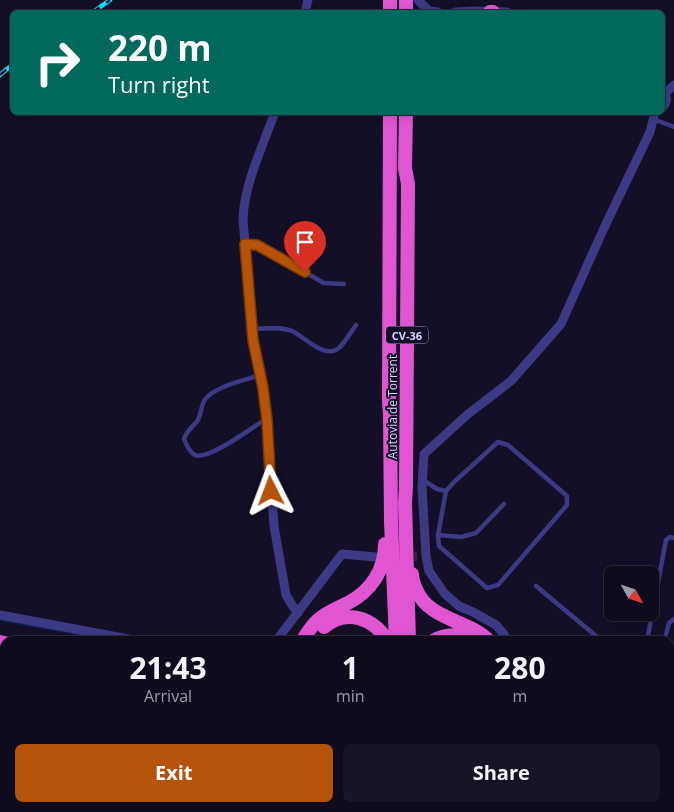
<!DOCTYPE html>
<html lang="en">
<head>
<meta charset="utf-8">
<style>
  body { margin:0; font-family:"Open Sans",sans-serif; background:#171425; color:#f1f3f6; height:100vh; display:flex; flex-direction:column; font-size:19px; white-space:nowrap }
  * { box-sizing:border-box; margin:0 }
  p { font-size:16px; color:#9b9ba3 }
  .icon { flex:none; width:28px; height:28px; fill:none; stroke:currentColor; stroke-width:2; stroke-linecap:round; stroke-linejoin:round }
  .map { position:relative; flex:1; overflow:hidden }
  .side { position:absolute; left:0px; top:636px; width:675px; height:176px; display:flex; flex-direction:column; background:#0e0b1c; border-radius:15px 15px 0 0; box-shadow:0 2px 8px #0003,0 0 0 1px #2e2b3b }
  .side>* { flex:none }
  .hud { position:absolute; left:10px; top:10px; width:655px; height:105px; border-radius:8px; box-shadow:0 2px 8px #0003,0 0 0 1px #2e2b3b; background:#00695c; color:#fff; overflow:hidden }
  .needle { width:32px; rotate:130deg }
  .fabs { position:absolute; left:604px; top:566px; display:grid; gap:10px }
  .fabs a { display:grid; place-items:center; width:55px; height:55px; border-radius:8px; background:#0e0b1c; box-shadow:0 2px 8px #0003,0 0 0 1px #2e2b3b; font-size:25px }
  .pin { position:absolute; display:grid; place-items:center; width:42px; height:42px; color:#fff; margin:-51px -21px; border-radius:50% 50% 50% 0; rotate:-45deg; box-shadow:0 0 5px #0007 }
  .pin .icon { rotate:45deg }
  .me { position:absolute; width:55px; margin:-28px; rotate:357deg; stroke-linejoin:round; filter:drop-shadow(0 0 4px #0008) }
  .turn { display:flex; align-items:center; gap:18px; height:105px; padding:0 15px; font-size:22px }
  .turn .icon { width:65px; height:65px; stroke-width:2.5 }
  .turn b { display:block; font-size:35px; line-height:42px }
  .eta { display:flex; justify-content:space-evenly; align-items:center; height:85px; text-align:center }
  .eta b { font-size:30px; font-weight:700; line-height:35px }
  .button { display:flex; gap:10px; margin-top:auto; padding:10px 15px }
  .button a { flex:1; height:58px; border-radius:8px; background:#b45309; color:#fff; font-size:20px; font-weight:700; line-height:58px; text-align:center }
  .button a+a { background:#171425; color:#f1f3f6 }
  .map>svg:first-child { display:block }
  .water { fill:#0c2248 }
  .lines { fill:none; stroke-linecap:round; stroke-linejoin:round }
  .stream { stroke:#0c2248; stroke-width:2.5 }
  .minor-tunnel { stroke:#312d47; stroke-width:9; stroke-dasharray:9 4.5; stroke-linecap:butt }
  .service { stroke:#3d3a85; stroke-width:4.5 }
  .minor { stroke:#3d3a85; stroke-width:9 }
  .trunk { stroke:#e055d1; stroke-width:14 }
  .motorway { stroke:#ff4fa3; stroke-width:15 }
  .rail-casing { stroke:#00e5ff; stroke-width:4.5 }
  .rail { stroke:#130f26; stroke-width:2.5; stroke-dasharray:8; stroke-linecap:butt }
  .route-casing { stroke:#753606; stroke-width:12 }
  .route { stroke:#b45309; stroke-width:9 }
  .labels { text-anchor:middle; dominant-baseline:central; stroke-width:4; stroke-linejoin:round; paint-order:stroke }
  .shield { fill:#130f26; stroke:#9e99be; stroke-width:1 }
  .shield-label { font-size:11px; font-weight:bold; fill:#d9d4ff }
  .street-label { font-size:12px; fill:#d9d4ff; stroke:#130f26 }
</style>
</head>
<body>
<div class="map">
<svg width="674" height="812" viewBox="0 0 674 812">
  <rect width="100%" height="100%" fill="#130f26"/>
  <path class="water" d="M0,675L5,676V808H670V792L674,793V812H0Z"/>
  <g class="lines">
    <path class="stream" d="M0,620L115,641
      M670,744L674,745"/>
    <path class="minor-tunnel" d="M401,557L417,556"/>
    <path class="service" d="M653,119L674,127
      M245,244L257,245L324,283L344,284
      M252,329C264,329 280,326 292,331C305,337 326,361 340,347C346,341 351,332 356,325
      M261,375C245,380 212,387 204,401C201,407 201,414 198,420C193,427 187,430 184,439C186,444 190,453 195,455C207,461 249,430 261,422L266,420
      M498,442L508,445L567,496V505L498,585L487,588L439,546L438,535L446,491L454,482Z
      M423,480L437,489L446,491
      M438,535L461,537L476,533L504,504
      M536,586L602,641
      M666,634L669,623L674,619
      M647,641L666,540L670,537L674,538"/>
    <path class="minor" d="M418,0L429,11L438,12
      M305,12L308,0
      M455,12L476,11L507,12
      M662,91C668,96 668,102 662,108
      M665,93L674,85
      M275,112C263,145 244,185 243,219L253,340L263,388L267,420L274,526L286,595L292,605L298,613
      M0,615L139,641
      M276,641L342,554L376,557
      M508,641L503,633L496,625L473,612L459,606L445,594L429,571L426,556L422,487L424,454L468,414L511,381L561,324L604,228L650,132L655,112
      M670,738L674,739"/>
    <path class="trunk" d="M390,12V0
      M406,12V0
      M490,12H493
      M390,112L389,399L390,415L391,522L396,641
      M406,112L405,168L408,184L406,486L405,503L409,641
      M412,574C412,580 414,584 416,589C429,621 468,619 489,641
      M324,627C347,608 373,618 388,641
      M302,641C307,634 311,626 318,620C327,612 338,608 348,603C371,591 385,570 385,544
      M433,641C446,633 463,634 475,641
      M0,642L5,643
      M670,765L674,766
      M406,808V812
      M418,808L419,812"/>
    <path class="motorway" d="M0,656L5,657
      M670,782H674"/>
    <g class="rail-casing">
      <path id="rail" d="M93,12L110,0
        M0,75L12,65"/>
    </g>
    <use href="#rail" class="rail"/>
  </g>
  <g class="lines">
    <g class="route-casing">
      <path id="route" d="M271,491L267,420L263,388L253,340L245,244L257,245L305,272"/>
    </g>
    <use href="#route" class="route"/>
  </g>
  <g class="labels">
    <rect class="shield" x="386" y="326.5" width="42" height="17" rx="4"/>
    <g class="shield-label">
      <text x="407" y="335">CV-36</text>
    </g>
    <g class="street-label">
      <text transform="translate(392 407) rotate(-90)">Autovia de Torrent</text>
    </g>
  </g>
</svg>
<div class="fabs">
<a><svg class="needle" viewBox="-14 -14 28 28"><path d="M0-13l5 13h-10z" fill="#e53935"/><path d="M0 13l5-13h-10z" fill="#9b9ba3"/></svg></a>
</div>
<div class="pin" style="left:305px;top:272px;background:#d93025"><svg class="icon" aria-label="arrive" viewBox="0 0 24 24"><path d="M6 21V4h12l-3 4 3 4H6"/></svg></div>
<svg class="me" style="left:271px;top:491px" viewBox="-20 -20 40 40"><path d="M0-17L14 15 0 8-14 15z" fill="#b45309" stroke="#fff" stroke-width="4"/></svg>
<div class="hud">
<div class="turn"><svg class="icon" aria-label="right" viewBox="0 0 24 24"><path d="M7 20v-9h11M14 6l5 5-5 5"/></svg><div><b>220 m</b>Turn right</div></div>
</div>
<section class="side">
<div class="eta">
<div><b>21:43</b><p>Arrival</p></div>
<div><b>1</b><p>min</p></div>
<div><b>280</b><p>m</p></div>
</div>
<div class="button"><a>Exit</a><a>Share</a></div>
</section>
</div>
</body>
</html>
